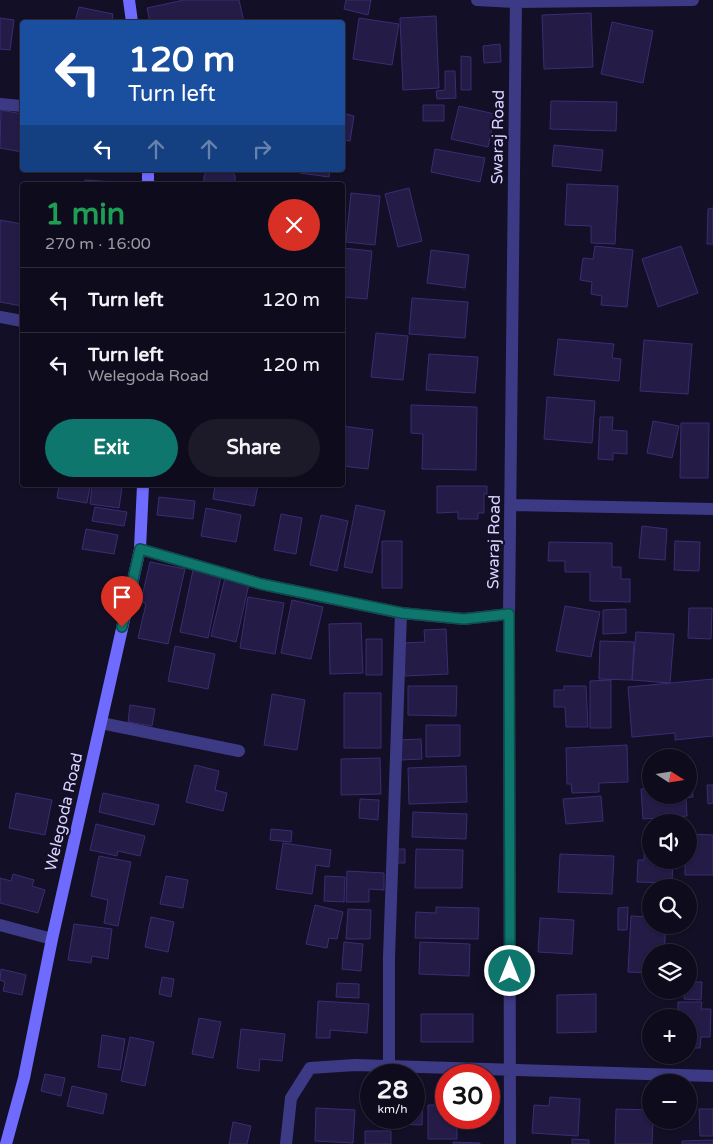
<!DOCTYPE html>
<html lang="en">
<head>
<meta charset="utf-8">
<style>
  body { margin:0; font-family:"Varela Round",sans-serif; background:#1c1929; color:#f1f3f6; height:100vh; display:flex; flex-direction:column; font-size:19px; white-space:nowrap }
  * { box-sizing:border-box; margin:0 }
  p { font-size:16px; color:#9b9ba3 }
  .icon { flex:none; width:28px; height:28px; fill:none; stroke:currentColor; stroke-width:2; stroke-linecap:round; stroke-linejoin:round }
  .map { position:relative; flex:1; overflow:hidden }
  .side { position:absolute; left:20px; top:182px; width:325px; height:305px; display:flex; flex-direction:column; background:#0e0b1c; border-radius:5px; box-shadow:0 1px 4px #0004,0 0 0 1px #2e2b3b }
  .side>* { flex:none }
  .banner { position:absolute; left:20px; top:20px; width:325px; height:152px; border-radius:5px; box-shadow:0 1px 4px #0004,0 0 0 1px #2e2b3b; background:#1a4fa0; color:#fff; overflow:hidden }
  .needle { width:32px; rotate:102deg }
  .tools { position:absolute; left:642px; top:749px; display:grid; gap:10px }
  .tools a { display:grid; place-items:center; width:55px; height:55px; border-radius:50%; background:#0e0b1c; box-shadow:0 1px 4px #0004,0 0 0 1px #2e2b3b; font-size:25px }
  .speed { position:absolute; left:360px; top:1064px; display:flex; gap:10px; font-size:25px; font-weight:700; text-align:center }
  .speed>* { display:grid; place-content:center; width:65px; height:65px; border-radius:50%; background:#0e0b1c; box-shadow:0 1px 4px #0004,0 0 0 1px #2e2b3b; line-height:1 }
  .speed small { font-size:12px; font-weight:400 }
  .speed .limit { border:8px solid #d22; background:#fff; color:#111 }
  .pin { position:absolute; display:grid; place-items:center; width:42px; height:42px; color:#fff; margin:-51px -21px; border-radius:50% 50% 50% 0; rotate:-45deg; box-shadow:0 0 5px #0007 }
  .pin .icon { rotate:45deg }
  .me { position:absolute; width:55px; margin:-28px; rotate:0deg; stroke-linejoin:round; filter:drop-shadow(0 0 4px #0008) }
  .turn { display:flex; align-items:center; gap:18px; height:105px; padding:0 25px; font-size:22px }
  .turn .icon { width:65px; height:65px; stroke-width:2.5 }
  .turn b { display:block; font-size:35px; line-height:42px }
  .lanes { display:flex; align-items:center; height:48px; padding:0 25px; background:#0003; justify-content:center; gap:25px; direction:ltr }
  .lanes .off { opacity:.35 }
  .round { display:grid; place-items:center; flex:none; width:52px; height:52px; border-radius:26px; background:#1c1929 }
  .head { display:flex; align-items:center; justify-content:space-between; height:85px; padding:0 25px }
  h1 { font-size:30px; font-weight:800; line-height:38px; color:#1e9e55 }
  .button { display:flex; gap:10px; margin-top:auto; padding:10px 25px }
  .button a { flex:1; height:58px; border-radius:30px; background:#0f766e; color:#fff; font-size:20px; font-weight:800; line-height:58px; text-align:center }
  .button a+a { background:#1c1929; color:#f1f3f6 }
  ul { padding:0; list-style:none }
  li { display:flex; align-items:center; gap:15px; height:65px; padding:0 25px; border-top:1px solid #2e2b3b }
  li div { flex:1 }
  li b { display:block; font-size:19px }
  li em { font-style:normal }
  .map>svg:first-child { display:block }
  .building { fill:#241b47; stroke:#3b2d73 }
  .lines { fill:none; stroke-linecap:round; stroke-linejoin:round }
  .street { stroke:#3d3a85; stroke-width:12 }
  .secondary { stroke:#6f6bff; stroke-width:12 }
  .route-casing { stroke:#0a4d48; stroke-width:12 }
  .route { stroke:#0f766e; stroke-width:9 }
  .labels { text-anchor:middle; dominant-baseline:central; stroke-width:4.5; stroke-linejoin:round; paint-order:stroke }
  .street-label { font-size:16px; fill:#d9d4ff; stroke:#130f26 }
</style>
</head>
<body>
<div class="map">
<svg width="713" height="1144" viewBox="0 0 713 1144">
  <rect width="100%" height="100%" fill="#130f26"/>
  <path class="building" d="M184,0H239L244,22H150L147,8Z
    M346,0H371L368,15L344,9Z
    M79,7L113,14L112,22H75Z
    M591,13L593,67L544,69L542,15Z
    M436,16L439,88L403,90L400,18Z
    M0,18L14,20L10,50L0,49Z
    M359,18L399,24L392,65L353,59Z
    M612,22L653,31L643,83L601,74Z
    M500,44L501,62L484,63L483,46Z
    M461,56L471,57V90H461Z
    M445,71H455L456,98L437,99L436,91L445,90Z
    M551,101L617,102L616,131L550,129Z
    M423,105H444V121H423Z
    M459,106L495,114L488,147L451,139Z
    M1,110L22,114V152L0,148Z
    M342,113L354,116L350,141L342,140Z
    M554,145L603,150L601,171L552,166Z
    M435,149L485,158L480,182L431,172Z
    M207,170H232L235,176V185H204V176Z
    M300,170H330L329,177L300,173Z
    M85,180L115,182V185H84Z
    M567,184L618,186L615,244L591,243V226L565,225Z
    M409,188L422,241L398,247L385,194Z
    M351,193L380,196L375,245L346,242Z
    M713,208V244H707L708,209Z
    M0,220L22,224V306L0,302Z
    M595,246L633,250L627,307L601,305L602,296L591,294L592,282L580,280L583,258L593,259Z
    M681,246L698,293L658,307L642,259Z
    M343,248L372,251L367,299L342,297Z
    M431,250L469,255L465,288L427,283Z
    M412,298L468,302L465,338L409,334Z
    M376,333L408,336L403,380L371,377Z
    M558,339L614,344L612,358L621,359L619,381L554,375Z
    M644,340L692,344L688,394L640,391Z
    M429,354L478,357L475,393L426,390Z
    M547,397L595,401L592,443L544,439Z
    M411,405L477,407L476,470L422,469L423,434L411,433Z
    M600,417H613L612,430L627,431V454L613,453V460L598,459Z
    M653,421L679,426L672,458L647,453Z
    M681,423H709L708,478H680Z
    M342,426L373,430L368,469L342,466Z
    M59,485L90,486L87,503L57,498Z
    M92,485L122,487L119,508L90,504Z
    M215,485H258L254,506L213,499Z
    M437,486H487V494H484V513H478V519H458V512L437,513Z
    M159,497L195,501L193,519L157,515Z
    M356,505L385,511L372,573L344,567Z
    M95,507L127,512L124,526L92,521Z
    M206,508L241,515L236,542L201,536Z
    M281,514L302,518L296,554L274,550Z
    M321,515L348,521L337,571L310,565Z
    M642,526L667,529L665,560L639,558Z
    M86,529L118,535L114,554L82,549Z
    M382,541H402V588H382Z
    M675,541L700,542L699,571L674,570Z
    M549,542L612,543V567H621V579H630V602L590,601V572H565V561H548Z
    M150,562L185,569L168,644L138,638L146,604L141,601Z
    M193,570L221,576L208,638L180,632Z
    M225,578L249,584L236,642L211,636Z
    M248,597L284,603L275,654L240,648Z
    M292,600L323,607L311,659L281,653Z
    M565,606L600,612L591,657L556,651Z
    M689,608H712L711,639L688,638Z
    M626,609V633L603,634V610Z
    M361,623L363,673L330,674L329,624Z
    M446,629L448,674L405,676L403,643L425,642L424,630Z
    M636,632L674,634L670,683L632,680Z
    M366,639H382V675H366Z
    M600,641L634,642L632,680L599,679Z
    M175,646L215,654L208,689L168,681Z
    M713,679V736L675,740V733L632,737L628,687Z
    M611,680V728H590V681Z
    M408,686H457L456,716L408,715Z
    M564,686H586L588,727H566L565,707H554V690H564Z
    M344,693H381V748H344Z
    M272,694L305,700L297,750L264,745Z
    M130,705L155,709L152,726L128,722Z
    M426,725H460V756L426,757Z
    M421,739L422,759L400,760L399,740Z
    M627,745L628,782L599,783V792L572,793L571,784H567L566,748Z
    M380,758L381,794L341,795V759Z
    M689,763H691L693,797L686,798L687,816L643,819L641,789L651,788L650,766H651V795H689Z
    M195,765L219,771L215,790L227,793L223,811L186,802Z
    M466,766L467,802L409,804L408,768Z
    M707,785H713V803L708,804Z
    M16,793L52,800L45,835L9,828Z
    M103,793L159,805L154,825L99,812Z
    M601,796L603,821L566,824L563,799Z
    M360,799L379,800L378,820L359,818Z
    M413,812L467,814L466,839L412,837Z
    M96,824L145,836L140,856L118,851L117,856L90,850Z
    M271,829L292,831L291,842L270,840Z
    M645,829L651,830V860H673L672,883L637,882L638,860H644Z
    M689,834L713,835V875H685V860H689Z
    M283,843L331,850L329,867L316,865L312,894L276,889Z
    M397,849H405V863H397Z
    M416,849L463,850L462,888H415Z
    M560,854L614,856L612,894L558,892Z
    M99,856L131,862L118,926L104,923L108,900L91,896Z
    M347,871L384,873V890L369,889V902H346Z
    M13,874L34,880L32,886L45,890L38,913L0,903V878L11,881Z
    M166,876L188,880L183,908L160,904Z
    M325,876L345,877L344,902L324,901Z
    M315,905L343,912L337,939L329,938L327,948L306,944Z
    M436,907L479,908L478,939L415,938L416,912L436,913Z
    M628,907L627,930H618V908Z
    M348,909L371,910L370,939H346Z
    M631,916L651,917V925H666L664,952H651V973L628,972Z
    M151,917L174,922L168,952L145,947Z
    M540,918L574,920L572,954L538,952Z
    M74,924L112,929L108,959L92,956L91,963L68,960Z
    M344,942L363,944L361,971L342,969Z
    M420,942L470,944L469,976L419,974Z
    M1,969L26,975L22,995L3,991L5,982L0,980Z
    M162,977L174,979L171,997L159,994Z
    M689,982H702L701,1000L684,999L685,990H689Z
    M337,983L359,984V998L336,997Z
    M596,994V1032L557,1033V995Z
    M318,1001L369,1004L367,1033L330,1030V1038H316Z
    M678,1002H702L701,1009H711L710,1037H701L700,1048H689V1018H678Z
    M421,1014H473V1042H421Z
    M199,1018L221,1022L213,1058L192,1054Z
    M241,1029L285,1034L282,1061L260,1059L259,1071L237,1068Z
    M102,1035L125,1039L120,1070L98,1067Z
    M130,1037L154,1042L145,1086L121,1081Z
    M45,1074L65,1078L61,1096L41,1091Z
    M72,1086L107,1094L103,1114L67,1106Z
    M414,1090L423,1091L422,1125L392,1124V1118H414Z
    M550,1097L580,1099L578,1136L532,1133L534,1105L549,1106Z
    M428,1105H446V1118H457V1139H428Z
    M316,1108L355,1110L353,1143L315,1141Z
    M616,1109L651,1110V1120H653L652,1144H615Z
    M699,1109H713V1136H700Z
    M233,1122L251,1126L247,1144H229Z
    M365,1131H391V1144H365Z
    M572,1139L589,1140V1144H572Z
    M713,1140V1144H682V1141Z
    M453,1142L480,1143V1144H453Z"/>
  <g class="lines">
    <path class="street" d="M477,0L516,2L693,0
      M0,104L22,106
      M0,317L22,321
      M512,505L713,509
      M140,549L261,584L401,613L464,619L509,614
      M101,723L239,751
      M0,925L52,939
      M389,1067V957L401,613
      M286,1144L291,1098L310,1068L355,1065L713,1076
      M510,1144L509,614L516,0"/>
    <path class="secondary" d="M129,0L132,22
      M148,170V185
      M6,1144L24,1078L52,939L140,549L143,485"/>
  </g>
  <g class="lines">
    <g class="route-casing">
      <path id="route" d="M122,627L140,549L261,584L402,613L464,619L509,614L510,971"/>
    </g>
    <use href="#route" class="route"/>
  </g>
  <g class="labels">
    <g class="street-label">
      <text transform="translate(498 137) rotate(-89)">Swaraj Road</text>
      <text transform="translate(494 542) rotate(-89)">Swaraj Road</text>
      <text transform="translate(64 812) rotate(-77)">Welegoda Road</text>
    </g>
  </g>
</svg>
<div class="tools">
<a><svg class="needle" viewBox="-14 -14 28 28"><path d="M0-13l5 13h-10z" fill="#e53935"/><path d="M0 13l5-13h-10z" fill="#9b9ba3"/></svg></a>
<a><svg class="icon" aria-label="sound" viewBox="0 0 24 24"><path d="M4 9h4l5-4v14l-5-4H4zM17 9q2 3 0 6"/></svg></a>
<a><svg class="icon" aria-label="search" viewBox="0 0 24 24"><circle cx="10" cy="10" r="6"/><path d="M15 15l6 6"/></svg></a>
<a><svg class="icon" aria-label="layers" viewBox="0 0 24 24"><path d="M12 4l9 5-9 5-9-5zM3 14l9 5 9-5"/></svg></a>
<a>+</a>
<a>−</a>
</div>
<div class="speed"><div>28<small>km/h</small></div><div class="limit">30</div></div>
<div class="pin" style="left:122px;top:627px;background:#d93025"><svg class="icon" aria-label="arrive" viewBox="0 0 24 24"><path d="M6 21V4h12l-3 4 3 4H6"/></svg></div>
<svg class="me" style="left:510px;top:971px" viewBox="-20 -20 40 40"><circle r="17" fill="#0f766e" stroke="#fff" stroke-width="3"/><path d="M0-11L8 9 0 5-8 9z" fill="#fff"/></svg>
<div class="banner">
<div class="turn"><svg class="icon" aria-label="left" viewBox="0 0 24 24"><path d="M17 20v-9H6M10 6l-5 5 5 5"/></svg><div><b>120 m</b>Turn left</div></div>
<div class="lanes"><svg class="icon" aria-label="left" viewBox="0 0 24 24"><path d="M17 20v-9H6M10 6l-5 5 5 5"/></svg><svg class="icon off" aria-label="ahead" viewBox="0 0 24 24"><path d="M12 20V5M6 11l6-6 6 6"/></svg><svg class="icon off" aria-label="ahead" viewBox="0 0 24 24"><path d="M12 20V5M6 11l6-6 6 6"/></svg><svg class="icon off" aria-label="right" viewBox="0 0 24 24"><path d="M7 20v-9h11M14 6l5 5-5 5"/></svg></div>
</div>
<section class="side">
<div class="head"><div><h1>1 min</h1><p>270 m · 16:00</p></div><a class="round" style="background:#d93025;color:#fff"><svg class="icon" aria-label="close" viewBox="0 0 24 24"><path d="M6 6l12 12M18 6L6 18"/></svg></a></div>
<ul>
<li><svg class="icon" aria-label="left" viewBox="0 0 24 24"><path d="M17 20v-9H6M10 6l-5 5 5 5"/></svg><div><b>Turn left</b></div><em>120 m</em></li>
<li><svg class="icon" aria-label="left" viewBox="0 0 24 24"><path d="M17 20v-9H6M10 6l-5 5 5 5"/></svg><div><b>Turn left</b><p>Welegoda Road</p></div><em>120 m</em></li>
</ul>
<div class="button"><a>Exit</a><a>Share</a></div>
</section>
</div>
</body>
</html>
